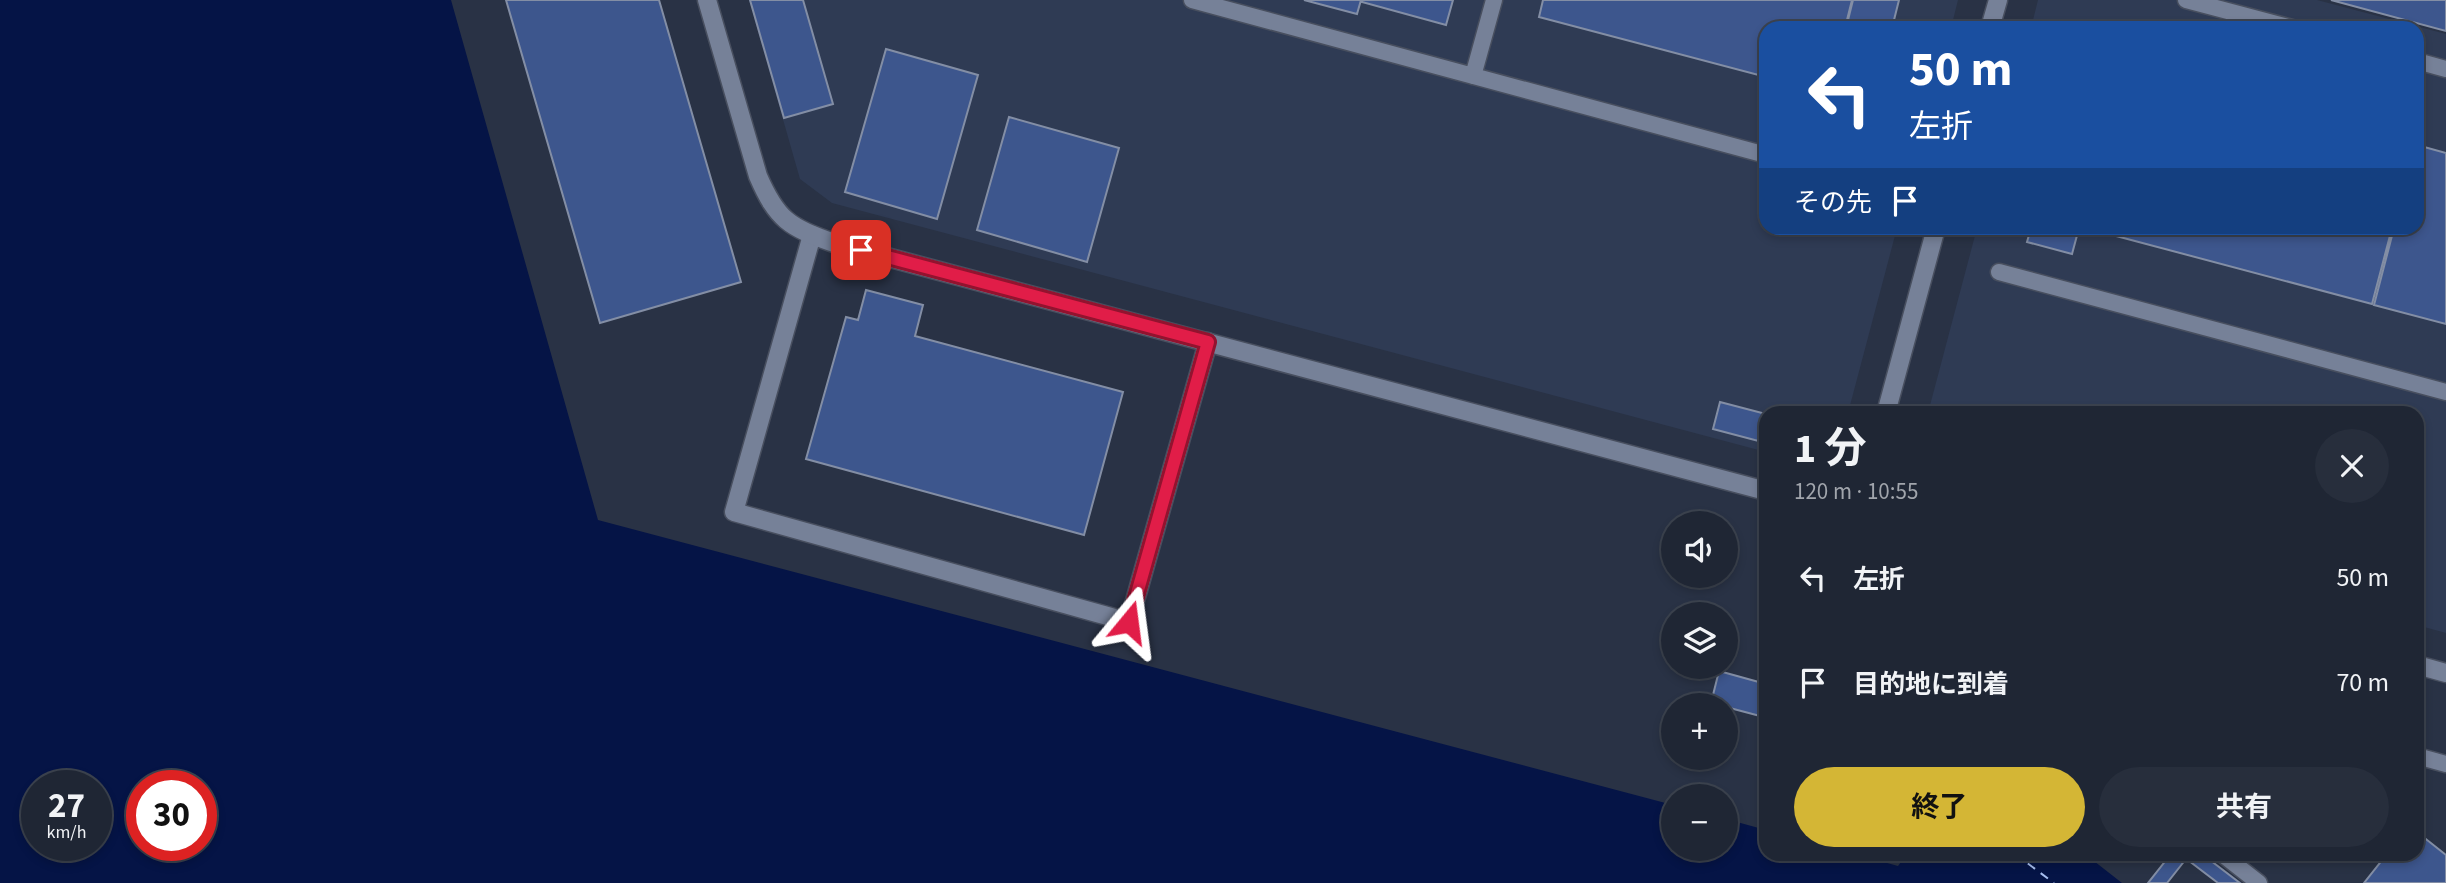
<!DOCTYPE html>
<html lang="ja">
<head>
<meta charset="utf-8">
<style>
  body { margin:0; font-family:"Source Sans 3","Noto Sans JP",sans-serif; background:#272e3c; color:#f1f3f6; height:100vh; display:flex; flex-direction:column; font-size:26px; white-space:nowrap }
  * { box-sizing:border-box; margin:0 }
  p { font-size:23px; color:#a1a5ac }
  .icon { flex:none; width:38px; height:38px; fill:none; stroke:currentColor; stroke-width:2; stroke-linecap:round; stroke-linejoin:round }
  .map { position:relative; flex:1; overflow:hidden }
  .details { position:absolute; left:1759px; top:406px; width:665px; height:455px; display:flex; flex-direction:column; background:#1f2634; border-radius:21px; box-shadow:0 4px 10px #0003,0 0 0 2px #3c434f }
  .details>* { flex:none }
  .top-card { position:absolute; left:1759px; top:21px; width:665px; height:214px; border-radius:21px; box-shadow:0 4px 10px #0003,0 0 0 2px #3c434f; background:#1a4fa0; color:#fff; overflow:hidden }
  .fabs { position:absolute; left:1661px; top:511px; display:grid; gap:14px }
  .fabs a { display:grid; place-items:center; width:77px; height:77px; border-radius:50%; background:#1f2634; box-shadow:0 4px 10px #0003,0 0 0 2px #3c434f; font-size:35px }
  .speed { position:absolute; left:21px; top:770px; display:flex; gap:14px; font-size:35px; font-weight:700; text-align:center }
  .speed>* { display:grid; place-content:center; width:91px; height:91px; border-radius:50%; background:#1f2634; box-shadow:0 4px 10px #0003,0 0 0 2px #3c434f; line-height:1 }
  .speed small { font-size:18px; font-weight:400 }
  .speed .limit { border:10px solid #d22; background:#fff; color:#111 }
  .pin { position:absolute; display:grid; place-items:center; width:60px; height:60px; color:#fff; margin:-30px; border-radius:14px; box-shadow:0 4px 10px #0006 }
  .me { position:absolute; width:77px; margin:-38px; rotate:16deg; stroke-linejoin:round; filter:drop-shadow(0 0 5px #0008) }
  .turn { display:flex; align-items:center; gap:24px; height:147px; padding:0 35px; font-size:32px }
  .turn .icon { width:91px; height:91px; stroke-width:2.5 }
  .turn b { display:block; font-size:49px; line-height:60px }
  .then { display:flex; align-items:center; height:66px; padding:0 35px; background:#0003; gap:14px; font-size:26px }
  .round { display:grid; place-items:center; flex:none; width:74px; height:74px; border-radius:37px; background:#272e3c }
  .summary { display:flex; align-items:center; justify-content:space-between; height:119px; padding:0 35px }
  h1 { font-size:42px; font-weight:700; line-height:52px }
  .primary-button { display:flex; gap:14px; margin-top:auto; padding:14px 35px }
  .primary-button a { flex:1; height:80px; border-radius:42px; background:#d4b635; color:#111; font-size:28px; font-weight:700; line-height:80px; text-align:center }
  .primary-button a+a { background:#272e3c; color:#f1f3f6 }
  ul { padding:0; list-style:none }
  li { display:flex; align-items:center; gap:21px; height:105px; padding:0 35px }
  li div { flex:1 }
  li b { display:block; font-size:26px }
  li em { font-style:normal }
  .map>svg:first-child { display:block }
  .built { fill:#2f3b54 }
  .water { fill:#051446; fill-rule:evenodd }
  .lines { fill:none; stroke-linecap:round; stroke-linejoin:round }
  .ferry { stroke:#a6beef; stroke-width:2; stroke-dasharray:9 7; stroke-linecap:butt }
  .building { fill:#3d568d; stroke:#838ea5; stroke-width:2 }
  .service-casing { stroke:#484f5f; stroke-width:19 }
  .minor-casing { stroke:#484f5f; stroke-width:21 }
  .tertiary-casing { stroke:#484f5f; stroke-width:21 }
  .service { stroke:#768198; stroke-width:16 }
  .minor { stroke:#768198; stroke-width:18 }
  .tertiary { stroke:#768198; stroke-width:18 }
  .route-casing { stroke:#92132f; stroke-width:18 }
  .route { stroke:#e11d48; stroke-width:12 }
</style>
</head>
<body>
<div class="map">
<svg width="2446" height="883" viewBox="0 0 2446 883">
  <rect width="100%" height="100%" fill="#293245"/>
  <path class="built" d="M749,0H1958L1951,28H1766V228H1897L1848,413H1766V452L832,203L800,179Z
    M2038,0H2317L2446,34V633L2417,625V413H1928L1977,228H2417V28H2031Z"/>
  <path class="water" d="M0,0H451L598,520L1673,805V849H1726V819L1766,830V854H1855L1898,866L1907,854H2085L2122,883H0ZM37,786H96V845H37ZM142,786H201V845H142Z"/>
  <g class="lines">
    <path class="ferry" d="M2015,854L2054,883"/>
  </g>
  <path class="building" d="M506,0H659L741,282L600,323Z
    M750,0H803L833,104L784,118Z
    M1304,0H1361L1357,14Z
    M1362,0H1453L1446,25L1362,2Z
    M1543,0H1852L1845,28H1766V77L1539,17Z
    M1853,0H1899L1892,28H1846Z
    M2331,0H2446V31Z
    M886,49L978,75L937,219L845,192Z
    M1009,117L1119,148L1087,262L977,230Z
    M2417,145L2446,153V324L2374,305L2394,228H2417Z
    M2031,228H2079L2072,254L2027,242Z
    M2086,228H2392L2372,304Z
    M866,290L923,305L915,336L1123,392L1084,535L806,459L846,317L858,320Z
    M1720,402L1766,414V443L1713,429Z
    M1719,671L1766,684L1760,716L1711,703Z
    M2417,832L2446,855V883H2364L2387,854H2417Z
    M2171,854H2180L2186,859L2167,883H2148Z
    M2180,854H2202L2240,883H2218Z"/>
  <g class="lines">
    <g class="service-casing">
      <path id="service" d="M1192,0L1766,155
        M2186,0L2292,28
        M2417,61L2446,69
        M1473,76L1494,0
        M1999,272L2446,392
        M2417,756L2446,764
        M2222,854L2259,883"/>
    </g>
    <g class="minor-casing">
      <path id="minor" d="M812,235L734,512L1129,622L1208,342"/>
    </g>
    <g class="tertiary-casing">
      <path id="tertiary" d="M707,0L758,176C777,220 789,227 834,243L1766,491
        M1990,28L1998,0
        M1886,413L1936,228
        M2417,665L2446,673"/>
    </g>
    <use href="#service" class="service"/>
    <use href="#minor" class="minor"/>
    <use href="#tertiary" class="tertiary"/>
  </g>
  <g class="lines">
    <g class="route-casing">
      <path id="route" d="M861,250L1208,342L1129,622"/>
    </g>
    <use href="#route" class="route"/>
  </g>
</svg>
<div class="fabs">
<a><svg class="icon" aria-label="sound" viewBox="0 0 24 24"><path d="M4 9h4l5-4v14l-5-4H4zM17 9q2 3 0 6"/></svg></a>
<a><svg class="icon" aria-label="layers" viewBox="0 0 24 24"><path d="M12 4l9 5-9 5-9-5zM3 14l9 5 9-5"/></svg></a>
<a>+</a>
<a>−</a>
</div>
<div class="speed"><div>27<small>km/h</small></div><div class="limit">30</div></div>
<div class="pin" style="left:861px;top:250px;background:#d93025"><svg class="icon" aria-label="arrive" viewBox="0 0 24 24"><path d="M6 21V4h12l-3 4 3 4H6"/></svg></div>
<svg class="me" style="left:1129px;top:622px" viewBox="-20 -20 40 40"><path d="M0-17L14 15 0 8-14 15z" fill="#e11d48" stroke="#fff" stroke-width="4"/></svg>
<div class="top-card">
<div class="turn"><svg class="icon" aria-label="left" viewBox="0 0 24 24"><path d="M17 20v-9H6M10 6l-5 5 5 5"/></svg><div><b>50 m</b>左折</div></div>
<div class="then">その先<svg class="icon" aria-label="arrive" viewBox="0 0 24 24"><path d="M6 21V4h12l-3 4 3 4H6"/></svg></div>
</div>
<section class="details">
<div class="summary"><div><h1>1 分</h1><p>120 m · 10:55</p></div><a class="round"><svg class="icon" aria-label="close" viewBox="0 0 24 24"><path d="M6 6l12 12M18 6L6 18"/></svg></a></div>
<ul>
<li><svg class="icon" aria-label="left" viewBox="0 0 24 24"><path d="M17 20v-9H6M10 6l-5 5 5 5"/></svg><div><b>左折</b></div><em>50 m</em></li>
<li><svg class="icon" aria-label="arrive" viewBox="0 0 24 24"><path d="M6 21V4h12l-3 4 3 4H6"/></svg><div><b>目的地に到着</b></div><em>70 m</em></li>
</ul>
<div class="primary-button"><a>終了</a><a>共有</a></div>
</section>
</div>
</body>
</html>
